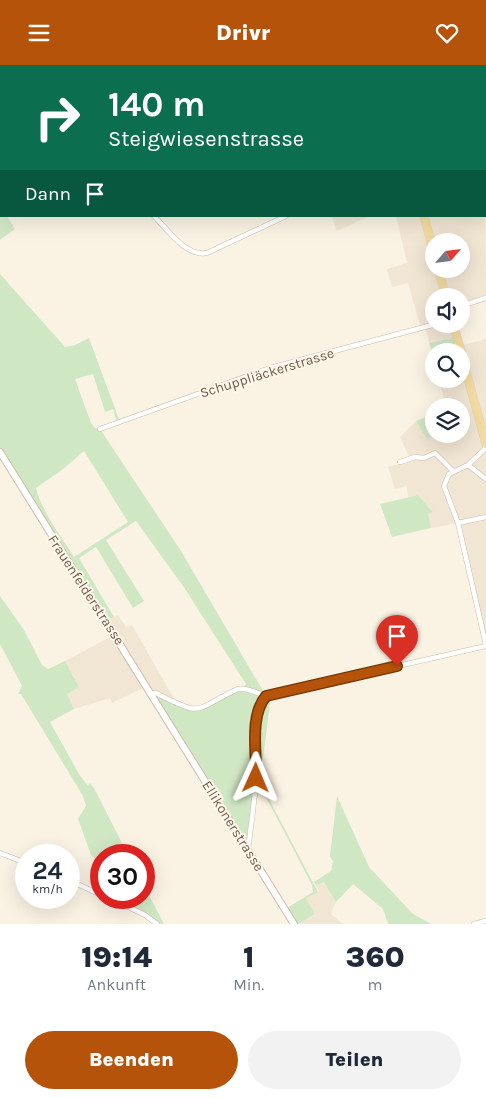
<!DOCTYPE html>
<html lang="de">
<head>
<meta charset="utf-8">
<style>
  body { margin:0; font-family:Karla,sans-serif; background:#f2f2f3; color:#1f2937; height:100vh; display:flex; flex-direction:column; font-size:19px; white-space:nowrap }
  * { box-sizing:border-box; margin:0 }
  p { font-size:16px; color:#747a83 }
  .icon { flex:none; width:28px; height:28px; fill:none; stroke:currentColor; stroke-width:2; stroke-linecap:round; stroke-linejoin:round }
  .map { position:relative; height:859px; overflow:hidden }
  .drawer { display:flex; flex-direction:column; background:#fff; flex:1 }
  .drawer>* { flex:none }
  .hud { position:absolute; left:0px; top:0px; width:486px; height:152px; box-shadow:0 5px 20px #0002; background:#0b6e4f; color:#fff; overflow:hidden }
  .needle { width:32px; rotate:62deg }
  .controls { position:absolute; left:425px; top:168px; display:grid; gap:10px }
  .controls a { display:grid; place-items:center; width:45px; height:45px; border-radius:50%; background:#fff; box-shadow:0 5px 20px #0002; font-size:25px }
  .speed { position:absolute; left:15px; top:779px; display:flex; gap:10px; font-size:25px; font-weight:700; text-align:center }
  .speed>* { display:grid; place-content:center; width:65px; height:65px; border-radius:50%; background:#fff; box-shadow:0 5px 20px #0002; line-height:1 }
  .speed small { font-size:12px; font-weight:400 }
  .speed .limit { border:8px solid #d22; background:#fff; color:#111 }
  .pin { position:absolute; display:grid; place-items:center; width:42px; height:42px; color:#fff; margin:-51px -21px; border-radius:50% 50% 50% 0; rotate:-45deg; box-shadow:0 0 5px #0007 }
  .pin .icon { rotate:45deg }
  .me { position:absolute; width:55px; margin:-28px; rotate:1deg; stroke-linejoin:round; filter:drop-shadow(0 0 4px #0008) }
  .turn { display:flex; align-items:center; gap:18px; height:105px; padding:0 25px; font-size:22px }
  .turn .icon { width:65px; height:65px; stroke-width:2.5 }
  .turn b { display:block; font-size:35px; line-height:42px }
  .then { display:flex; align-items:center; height:48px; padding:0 25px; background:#0003; gap:10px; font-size:19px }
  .eta { display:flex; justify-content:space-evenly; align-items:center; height:85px; text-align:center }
  .eta b { font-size:30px; font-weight:800; line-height:35px }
  .button { display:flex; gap:10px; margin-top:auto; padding:10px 25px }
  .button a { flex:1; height:58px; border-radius:30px; background:#b45309; color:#fff; font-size:20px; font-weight:800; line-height:58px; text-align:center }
  .button a+a { background:#f2f2f3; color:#1f2937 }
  header { display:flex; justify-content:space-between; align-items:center; height:65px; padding:0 25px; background:#b45309; color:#fff; font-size:22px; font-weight:800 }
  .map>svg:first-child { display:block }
  .residential { fill:#f1e5d3; fill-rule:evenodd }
  .green { fill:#d0e7c4; fill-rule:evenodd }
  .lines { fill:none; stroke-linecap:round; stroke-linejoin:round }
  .stream { stroke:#a1c8d3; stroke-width:1 }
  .street-casing { stroke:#cbbbac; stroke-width:5.5 }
  .secondary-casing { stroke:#cebcaa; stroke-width:8 }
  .primary-casing { stroke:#dad4d0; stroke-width:9 }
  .street { stroke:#fff; stroke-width:4.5 }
  .secondary { stroke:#fff; stroke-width:6 }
  .primary { stroke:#f4dba1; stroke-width:8 }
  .route-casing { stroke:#753606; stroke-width:12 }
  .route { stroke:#b45309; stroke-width:9 }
  .labels { text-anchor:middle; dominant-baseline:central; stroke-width:4; stroke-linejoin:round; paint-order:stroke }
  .street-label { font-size:14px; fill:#715b4c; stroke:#fef7ea }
</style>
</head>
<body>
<header><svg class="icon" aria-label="menu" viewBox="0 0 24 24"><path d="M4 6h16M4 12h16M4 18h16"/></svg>Drivr<svg class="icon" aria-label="heart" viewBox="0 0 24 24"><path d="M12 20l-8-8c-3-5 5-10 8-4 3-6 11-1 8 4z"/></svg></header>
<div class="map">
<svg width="486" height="859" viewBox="0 0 486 859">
  <rect width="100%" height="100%" fill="#faf3e4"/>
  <path class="residential" d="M485,107L486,233L461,241V231H434V259H453L457,271L429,278L425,262L421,263L408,218L392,222L387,204L407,198L396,151H485ZM434,176H461V204H434Z
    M331,151H370L337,166Z
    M486,274V580L458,458L431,463L428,449L432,447L430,443L418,430L408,432L407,421L395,424L388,402L402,398L409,392L400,372L416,356L427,374L437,369L443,378L453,371V369H461V341H446L439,315L461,314V308H464L463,280Z
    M118,550L126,562L132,560L177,639L154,628L147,621L112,638L110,633L74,644L66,629L79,622L65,596L114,570L104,556Z
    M324,816L336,837L331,849L343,859H298L315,849L306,833L319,826L316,820Z"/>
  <path class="green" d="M0,109L1,151H7L15,164L0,175Z
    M0,209L65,282L75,280L89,273L120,357L117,358L113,344L105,347L93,309L75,314L91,358L95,363L100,364L181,486L266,631L271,630L260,716L257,714L249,778L246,782L152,629L197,645L235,626L244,623L246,619L183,521L136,456L106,475L144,536L133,543L96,482L79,493L114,552L104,556L0,387ZM84,386L128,457L74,492C61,471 42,447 36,423L62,405Z
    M455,272L459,286H434V294L429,278Z
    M434,349V369H453V371L443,378L437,369L427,374L416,356Z
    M418,430L433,447L428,449L431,463L392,472L380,439Z
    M0,531L24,565L42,600L48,604L65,596L79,622L67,629L74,644L50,657L79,709L88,721L90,718L94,723L128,790H101V801L91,790L78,754L86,741L83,731L21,629H18L22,621L0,579Z
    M258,717H260L318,827L306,833L315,849L298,859H297L287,843L313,827L312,820Z
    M337,731L369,802L413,849L431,859H388L383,844L353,819L336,837L324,817L316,820L314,817L331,806L333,797L330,791Z
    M144,821L164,859H157L135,844L130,833L144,832Z"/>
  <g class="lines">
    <path class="stream" d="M439,1L441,0"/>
    <g class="street-casing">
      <path id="street" d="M10,0L12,1
        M294,0L295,1
        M485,137L486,138
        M154,151C168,165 186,192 207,188L286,151
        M461,241L486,233
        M100,364L270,303L436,259
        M486,383L468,400L449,409L444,421L458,458L486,580
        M400,397L415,392L424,393L435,388L453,406
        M468,400L486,414
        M458,458L486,452
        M152,629L156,628C206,654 193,644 238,624C250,622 260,632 271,630L486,581
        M246,782L249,778C251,757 255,735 256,713C258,687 248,653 266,631
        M0,788L26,798
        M69,815L101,830
        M108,832L145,850L157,859
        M474,859L486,856"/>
    </g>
    <g class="secondary-casing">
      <path id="secondary" d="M0,387L294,859"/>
    </g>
    <g class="primary-casing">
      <path id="primary" d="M469,1L470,0
        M424,151L434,188
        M438,204L446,231
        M453,259L461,286
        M461,288L486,379"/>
    </g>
    <use href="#street" class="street"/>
    <use href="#secondary" class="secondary"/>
    <use href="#primary" class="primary"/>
  </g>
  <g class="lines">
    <g class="route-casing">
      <path id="route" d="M256,713C257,688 249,652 266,631L397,601"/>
    </g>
    <use href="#route" class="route"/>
  </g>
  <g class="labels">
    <g class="street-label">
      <text transform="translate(267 308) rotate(-17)">Schuppliäckerstrasse</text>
      <text transform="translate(86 525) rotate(57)">Frauenfelderstrasse</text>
      <text transform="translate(233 761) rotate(58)">Ellikonerstrasse</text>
    </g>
  </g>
</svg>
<div class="controls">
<a><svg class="needle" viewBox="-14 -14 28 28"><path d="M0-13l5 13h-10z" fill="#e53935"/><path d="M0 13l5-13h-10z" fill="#747a83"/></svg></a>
<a><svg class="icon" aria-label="sound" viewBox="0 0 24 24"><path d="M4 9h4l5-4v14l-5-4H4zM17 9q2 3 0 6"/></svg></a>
<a><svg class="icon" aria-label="search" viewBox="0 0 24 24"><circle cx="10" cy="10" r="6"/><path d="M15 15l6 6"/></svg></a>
<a><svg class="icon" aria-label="layers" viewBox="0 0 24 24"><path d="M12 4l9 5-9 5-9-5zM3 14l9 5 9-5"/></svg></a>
</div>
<div class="speed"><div>24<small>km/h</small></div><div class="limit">30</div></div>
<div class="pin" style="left:397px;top:601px;background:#d93025"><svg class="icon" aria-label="arrive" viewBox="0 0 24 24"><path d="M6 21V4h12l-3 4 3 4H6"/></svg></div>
<svg class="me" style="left:256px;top:713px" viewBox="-20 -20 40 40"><path d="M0-17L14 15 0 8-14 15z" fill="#b45309" stroke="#fff" stroke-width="4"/></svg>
<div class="hud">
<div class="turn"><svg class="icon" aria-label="right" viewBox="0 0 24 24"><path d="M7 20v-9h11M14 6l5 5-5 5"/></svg><div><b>140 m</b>Steigwiesenstrasse</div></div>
<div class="then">Dann<svg class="icon" aria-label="arrive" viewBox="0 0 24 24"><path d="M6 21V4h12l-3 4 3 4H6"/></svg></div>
</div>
</div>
<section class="drawer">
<div class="eta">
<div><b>19:14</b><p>Ankunft</p></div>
<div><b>1</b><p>Min.</p></div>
<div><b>360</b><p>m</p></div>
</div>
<div class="button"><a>Beenden</a><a>Teilen</a></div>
</section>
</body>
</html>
